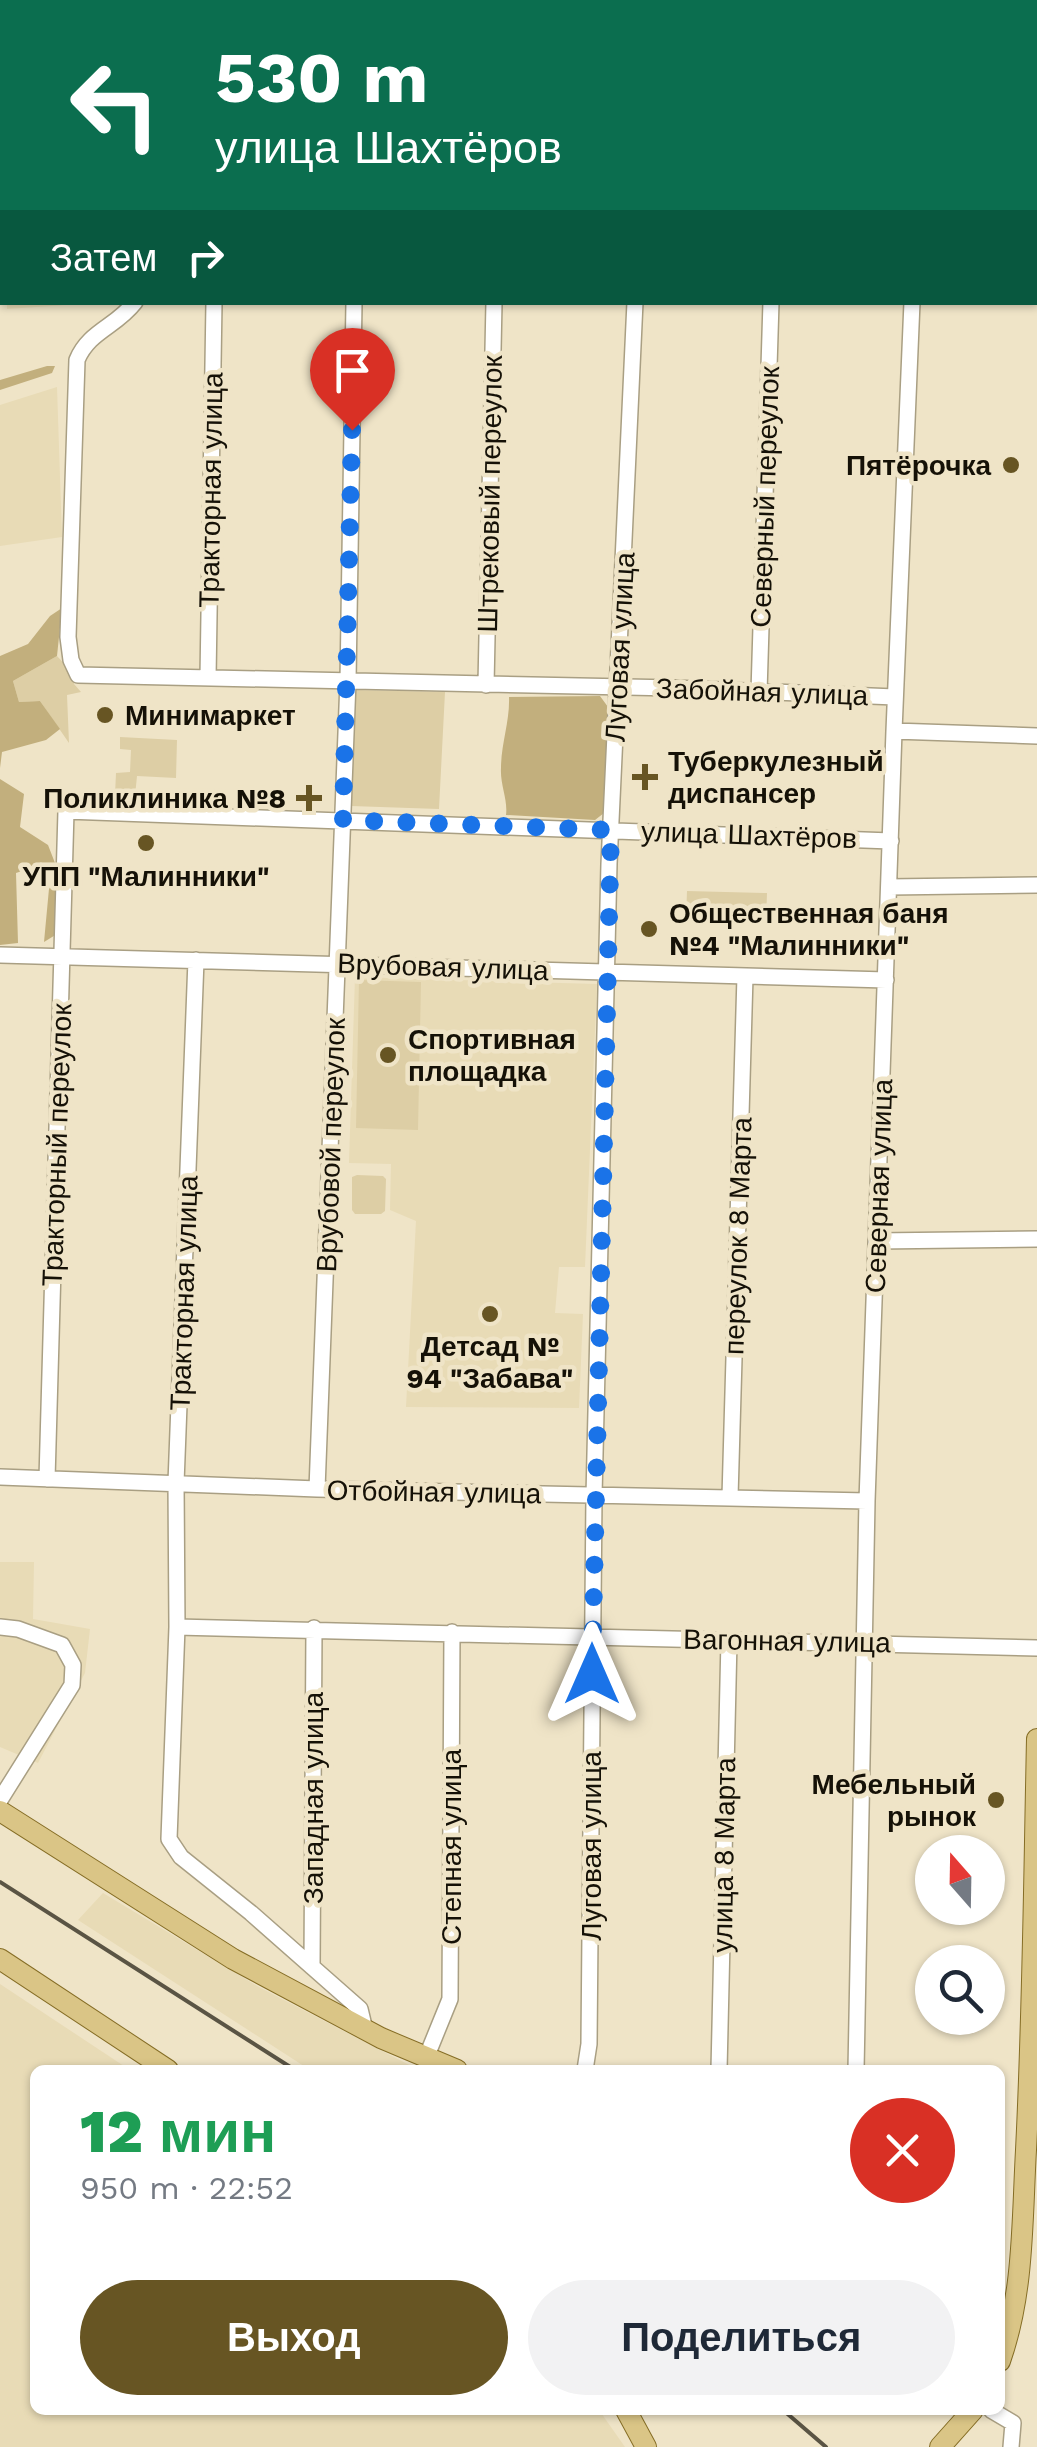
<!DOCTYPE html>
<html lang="ru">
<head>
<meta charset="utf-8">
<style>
  body { margin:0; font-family:"Work Sans",sans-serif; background:#f2f2f3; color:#1f2937; height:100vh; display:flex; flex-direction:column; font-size:38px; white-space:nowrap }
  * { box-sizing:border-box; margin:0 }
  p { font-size:32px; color:#747a83 }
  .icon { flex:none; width:55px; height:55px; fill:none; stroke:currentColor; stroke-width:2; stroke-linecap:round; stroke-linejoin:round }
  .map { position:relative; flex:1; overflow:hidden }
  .side { position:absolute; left:30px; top:2065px; width:975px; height:350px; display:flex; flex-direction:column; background:#fff; border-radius:15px; box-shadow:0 2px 8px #0004 }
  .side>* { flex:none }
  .banner { position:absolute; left:0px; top:0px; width:1038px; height:305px; box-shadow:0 2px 8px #0004; background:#0b6e4f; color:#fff; overflow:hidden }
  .needle { width:65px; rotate:340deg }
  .fabs { position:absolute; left:915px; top:1835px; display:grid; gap:20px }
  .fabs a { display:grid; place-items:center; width:90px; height:90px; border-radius:50%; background:#fff; box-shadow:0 2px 8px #0004; font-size:50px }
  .pin { position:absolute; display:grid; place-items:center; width:85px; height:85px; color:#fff; margin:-102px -42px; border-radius:50% 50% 50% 0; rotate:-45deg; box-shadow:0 0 10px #0007 }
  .pin .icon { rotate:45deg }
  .me { position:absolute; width:110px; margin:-55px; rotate:0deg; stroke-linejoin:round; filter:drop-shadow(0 0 8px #0008) }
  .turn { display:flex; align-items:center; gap:35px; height:210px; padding:0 50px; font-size:45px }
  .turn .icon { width:130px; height:130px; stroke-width:2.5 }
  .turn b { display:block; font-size:70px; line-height:85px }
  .then { display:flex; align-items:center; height:95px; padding:0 50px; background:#0003; gap:20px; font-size:38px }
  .round { display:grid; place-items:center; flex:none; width:105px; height:105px; border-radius:52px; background:#f2f2f3 }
  .overview { display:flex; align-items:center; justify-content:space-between; height:170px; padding:0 50px }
  h1 { font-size:60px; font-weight:800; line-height:75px; color:#1e9e55 }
  .button { display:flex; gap:20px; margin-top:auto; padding:20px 50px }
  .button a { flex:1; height:115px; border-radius:60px; background:#675523; color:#fff; font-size:40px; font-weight:800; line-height:115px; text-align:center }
  .button a+a { background:#f2f2f3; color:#1f2937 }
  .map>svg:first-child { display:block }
  .built { fill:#e8dbb6 }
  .green { fill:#ddcea5 }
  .forest { fill:#c2af7d }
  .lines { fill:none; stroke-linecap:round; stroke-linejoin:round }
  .minor-casing { stroke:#a99f83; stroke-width:18 }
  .major-casing { stroke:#856d25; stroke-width:22 }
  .minor { stroke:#fff; stroke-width:15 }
  .major { stroke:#dac586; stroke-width:20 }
  .rail { stroke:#5a5444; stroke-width:4 }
  .route { stroke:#1a73e8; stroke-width:18; stroke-dasharray:0 32.4 }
  .poi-dot { fill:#675523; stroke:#efe4c7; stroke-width:4 }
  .labels { text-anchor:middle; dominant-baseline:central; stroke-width:9; stroke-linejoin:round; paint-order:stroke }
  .poi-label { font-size:28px; font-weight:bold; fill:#151107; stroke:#efe4c7; text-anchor:start }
  .street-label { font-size:28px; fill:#151107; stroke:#efe4c7 }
</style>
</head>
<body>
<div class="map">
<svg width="1037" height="2447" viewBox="0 0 1037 2447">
  <rect width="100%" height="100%" fill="#efe4c7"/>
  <path class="built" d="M0,0L46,2H2V302L96,303L7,309V304L0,305Z
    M266,0H663L662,2Z
    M57,387L62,537L0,546V405Z
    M355,977L597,984L585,1267H559L555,1313L583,1314L579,1408L406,1407L416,1221L390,1210L391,1164L349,1163Z
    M0,1562H34L33,1619L90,1629L85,1673L38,1763L0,1747Z
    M103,1893L259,1987L419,2070H310L78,1920Z
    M0,1984L130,2070H35V2410H599L625,2447H0Z"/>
  <path class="green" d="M57,656L76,676L74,684L81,692L67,695L69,743L40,701L19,702L13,681Z
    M356,690L445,692L439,809L351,806Z
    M120,737L177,740L176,778L137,776L135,796L115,795L116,773L130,772L131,750L120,749Z
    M687,891L767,893L766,922L686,920Z
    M359,980L421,982L418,1130L356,1128Z
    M357,1175L383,1176L386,1179L385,1211L381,1214H355L352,1210V1177Z"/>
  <path class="forest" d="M47,366H55L52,373L0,390V380Z
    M62,608L57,656L13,681L19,702L40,701L60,729L46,740L2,752L0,768V656L28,644L50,616Z
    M600,696L608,707L604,813L595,820L506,815C508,799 500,785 501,768C501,744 510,721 509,697Z
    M0,779L24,794L20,827L48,845L55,863L57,934L44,942L50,878L31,868L16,873L18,943L0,945Z"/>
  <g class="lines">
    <g class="minor-casing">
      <path id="minor" d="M671,2L672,0
        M1035,45H1037
        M1035,176H1037
        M135,302C116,327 89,331 77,360L68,637L71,660L78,675L674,688L895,697
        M208,678L214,302
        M486,685L494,302
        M759,692L771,302
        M894,731L1037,736
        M889,887L1037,885
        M0,955L886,980
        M196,960L176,1483L177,1627L169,1839L181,1857L251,1913L360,2009L365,2030
        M877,1241L1037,1239
        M0,1477L317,1489L867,1501
        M47,1479L66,811L891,841
        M317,1489L348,681L354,302
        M730,1497L745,976
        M0,1627L18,1629L62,1645L73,1665L72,1685L0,1800
        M177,1627L1037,1648
        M312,1967L314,1628
        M426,2058L450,1999L452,1632
        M585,2070L589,2044L594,1496L609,864L635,302
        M719,2070L729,1640
        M856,2070L867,1501L894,731L912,302
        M991,2410L1013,2423L1011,2447"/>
    </g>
    <g class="major-casing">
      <path id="major" d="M0,1811L233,1959L381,2038L457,2070
        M0,1959L168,2070
        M1000,2361C1024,2293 1022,2221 1026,2150C1033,2013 1034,1876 1037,1739
        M626,2410L646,2447
        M940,2447L973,2410"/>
    </g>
    <use href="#minor" class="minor"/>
    <use href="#major" class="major"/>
    <path class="rail" d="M0,1882L295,2070
      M783,2410L826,2447"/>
  </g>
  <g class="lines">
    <path class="route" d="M352,430L343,820L611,830L592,1674"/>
  </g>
  <g class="poi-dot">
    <circle cx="1011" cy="465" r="10"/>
    <circle cx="105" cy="715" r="10"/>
    <path d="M640 762h10v10h10v10h-10v10h-10v-10h-10v-10h10z"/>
    <path d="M304 783h10v10h10v10h-10v10h-10v-10h-10v-10h10z"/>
    <circle cx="146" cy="843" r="10"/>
    <circle cx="649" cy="929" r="10"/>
    <circle cx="388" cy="1055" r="10"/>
    <circle cx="490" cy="1314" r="10"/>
    <circle cx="996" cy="1800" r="10"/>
  </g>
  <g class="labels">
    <g class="poi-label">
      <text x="991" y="465" text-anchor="end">Пятёрочка</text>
      <text x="125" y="715">Минимаркет</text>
      <text x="668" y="761">Туберкулезный<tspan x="668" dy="32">диспансер</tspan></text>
      <text x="286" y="798" text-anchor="end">Поликлиника №8</text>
      <text x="146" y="876" text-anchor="middle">УПП "Малинники"</text>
      <text x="669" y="913">Общественная баня<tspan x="669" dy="32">№4 "Малинники"</tspan></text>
      <text x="408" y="1039">Спортивная<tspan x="408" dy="32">площадка</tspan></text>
      <text x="490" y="1346" text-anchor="middle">Детсад №<tspan x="490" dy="32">94 "Забава"</tspan></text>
      <text x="976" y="1784" text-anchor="end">Мебельный<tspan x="976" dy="32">рынок</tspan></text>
    </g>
    <g class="street-label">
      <text transform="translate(211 490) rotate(-89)">Тракторная улица</text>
      <text transform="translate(490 494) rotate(-89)">Штрековый переулок</text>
      <text transform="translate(765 497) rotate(-88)">Северный переулок</text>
      <text transform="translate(620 647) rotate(-87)">Луговая улица</text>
      <text transform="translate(762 692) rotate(2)">Забойная улица</text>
      <text transform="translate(749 835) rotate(2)">улица Шахтёров</text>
      <text transform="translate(443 967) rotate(2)">Врубовая улица</text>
      <text transform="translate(57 1145) rotate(-88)">Тракторный переулок</text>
      <text transform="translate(331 1145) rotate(-88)">Врубовой переулок</text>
      <text transform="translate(879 1186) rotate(-88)">Северная улица</text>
      <text transform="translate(738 1236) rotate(-88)">переулок 8 Марта</text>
      <text transform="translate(184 1293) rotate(-88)">Тракторная улица</text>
      <text transform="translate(434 1492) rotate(1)">Отбойная улица</text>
      <text transform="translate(787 1641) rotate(1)">Вагонная улица</text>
      <text transform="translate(313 1798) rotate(-90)">Западная улица</text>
      <text transform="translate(591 1846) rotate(-90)">Луговая улица</text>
      <text transform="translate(451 1847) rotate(-90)">Степная улица</text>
      <text transform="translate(724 1855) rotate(-89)">улица 8 Марта</text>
    </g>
  </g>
</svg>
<div class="fabs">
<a><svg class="needle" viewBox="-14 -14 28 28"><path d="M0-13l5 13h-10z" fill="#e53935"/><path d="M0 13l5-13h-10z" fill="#747a83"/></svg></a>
<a><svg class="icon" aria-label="search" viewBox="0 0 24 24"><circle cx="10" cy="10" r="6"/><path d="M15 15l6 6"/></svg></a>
</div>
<div class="pin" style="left:352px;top:430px;background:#d93025"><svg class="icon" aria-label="arrive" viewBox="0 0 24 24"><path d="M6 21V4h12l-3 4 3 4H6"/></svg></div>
<svg class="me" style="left:592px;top:1674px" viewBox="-20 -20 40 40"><path d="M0-17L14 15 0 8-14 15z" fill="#1a73e8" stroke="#fff" stroke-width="4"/></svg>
<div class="banner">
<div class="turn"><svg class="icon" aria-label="left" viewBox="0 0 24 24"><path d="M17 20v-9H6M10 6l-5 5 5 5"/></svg><div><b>530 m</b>улица Шахтёров</div></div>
<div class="then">Затем<svg class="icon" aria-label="right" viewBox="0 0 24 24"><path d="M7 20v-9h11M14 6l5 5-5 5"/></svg></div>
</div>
<section class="side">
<div class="overview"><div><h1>12 мин</h1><p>950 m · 22:52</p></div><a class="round" style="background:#d93025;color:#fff"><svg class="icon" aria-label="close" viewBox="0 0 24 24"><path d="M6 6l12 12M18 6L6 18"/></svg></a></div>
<div class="button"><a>Выход</a><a>Поделиться</a></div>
</section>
</div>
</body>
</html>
